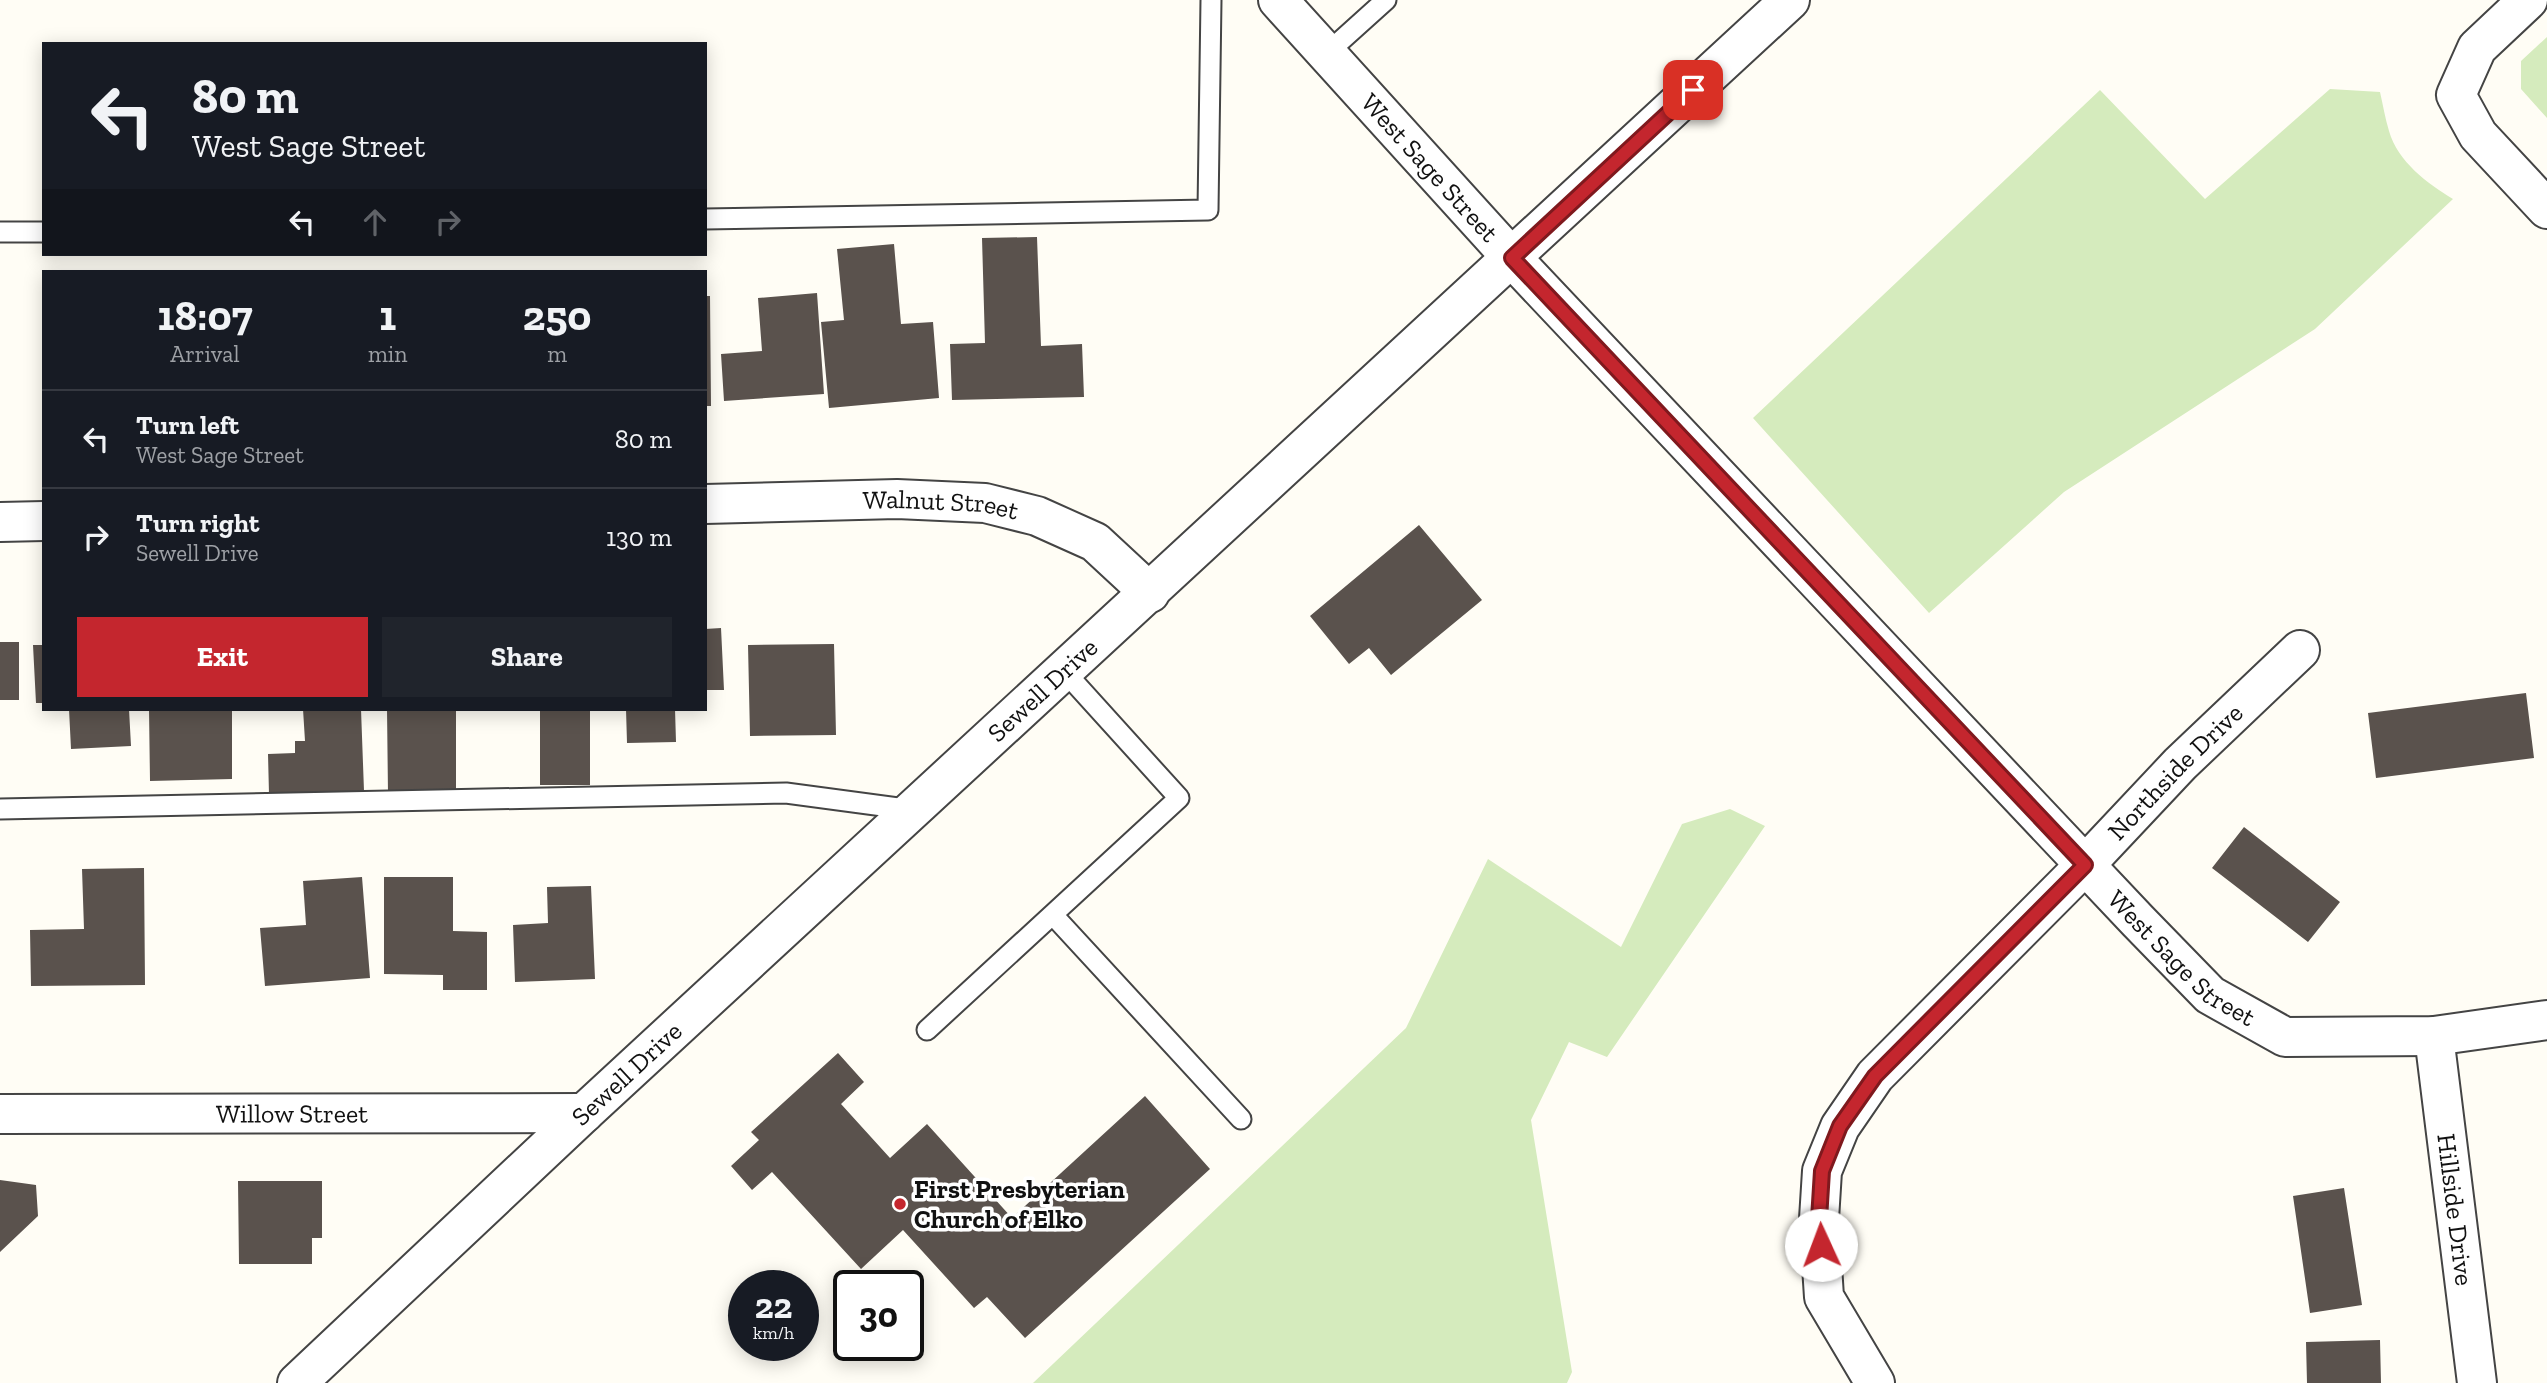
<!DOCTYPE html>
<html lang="en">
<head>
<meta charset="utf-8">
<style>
  body { margin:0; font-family:"Zilla Slab",serif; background:#20242c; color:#f1f3f6; height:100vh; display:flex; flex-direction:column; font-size:26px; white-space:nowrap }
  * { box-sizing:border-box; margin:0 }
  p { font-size:23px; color:#9ea1a6 }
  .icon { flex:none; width:38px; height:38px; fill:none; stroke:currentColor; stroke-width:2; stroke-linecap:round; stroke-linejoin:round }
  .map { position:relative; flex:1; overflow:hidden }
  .sheet { position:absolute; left:42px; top:270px; width:665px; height:441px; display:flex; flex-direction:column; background:#171b24; border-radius:0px; box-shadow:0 4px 18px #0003 }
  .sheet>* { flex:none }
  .hud { position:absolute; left:42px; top:42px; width:665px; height:214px; border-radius:0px; box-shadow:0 4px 18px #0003; background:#171b24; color:#f1f3f6; overflow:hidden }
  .speed { position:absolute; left:728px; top:1270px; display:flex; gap:14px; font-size:35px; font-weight:700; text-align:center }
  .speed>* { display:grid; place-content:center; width:91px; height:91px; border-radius:50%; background:#171b24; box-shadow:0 4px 18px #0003; line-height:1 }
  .speed small { font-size:18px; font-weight:400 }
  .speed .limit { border:4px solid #111; border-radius:10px; background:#fff; color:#111 }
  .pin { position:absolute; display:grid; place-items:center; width:60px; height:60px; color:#fff; margin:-30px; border-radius:14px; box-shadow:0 4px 10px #0006 }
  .me { position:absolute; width:77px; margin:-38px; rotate:358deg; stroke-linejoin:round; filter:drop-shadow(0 0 5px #0008) }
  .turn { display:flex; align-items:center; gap:24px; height:147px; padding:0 35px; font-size:32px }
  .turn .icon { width:91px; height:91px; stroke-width:2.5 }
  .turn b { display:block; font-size:49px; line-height:60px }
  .lanes { display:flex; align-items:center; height:66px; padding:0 35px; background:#0003; justify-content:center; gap:35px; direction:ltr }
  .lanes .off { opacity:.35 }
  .eta { display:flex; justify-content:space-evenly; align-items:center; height:119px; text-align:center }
  .eta b { font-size:42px; font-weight:700; line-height:49px }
  .cta { display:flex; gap:14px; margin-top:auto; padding:14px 35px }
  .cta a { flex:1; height:80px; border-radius:0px; background:#c4262e; color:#fff; font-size:28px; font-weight:700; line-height:80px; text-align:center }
  .cta a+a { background:#20242c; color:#f1f3f6 }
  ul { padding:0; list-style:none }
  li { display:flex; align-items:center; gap:21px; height:98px; padding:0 35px; border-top:2px solid #363941 }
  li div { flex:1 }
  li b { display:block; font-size:26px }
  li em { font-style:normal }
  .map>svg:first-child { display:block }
  .green { fill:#d5ebbd }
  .building { fill:#5a524d }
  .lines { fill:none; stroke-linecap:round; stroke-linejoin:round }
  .service-casing { stroke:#444; stroke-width:23 }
  .minor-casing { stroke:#444; stroke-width:42 }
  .tertiary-casing { stroke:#444; stroke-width:42 }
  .service { stroke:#fff; stroke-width:19 }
  .minor { stroke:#fff; stroke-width:38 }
  .tertiary { stroke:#fff; stroke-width:38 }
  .route-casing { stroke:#7f191e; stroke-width:18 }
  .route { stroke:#c4262e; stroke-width:12 }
  .poi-dot { fill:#c4262e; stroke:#fff; stroke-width:2.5 }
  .labels { text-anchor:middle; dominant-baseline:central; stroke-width:7; stroke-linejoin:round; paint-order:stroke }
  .street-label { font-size:26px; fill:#111; stroke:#fff }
  .poi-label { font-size:26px; font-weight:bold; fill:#111; stroke:#fff; text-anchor:start }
</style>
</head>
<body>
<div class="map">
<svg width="2547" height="1383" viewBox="0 0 2547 1383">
  <rect width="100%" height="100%" fill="#fffdf5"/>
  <path class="green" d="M2547,37V118L2521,89V61Z
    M2330,89L2380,92C2383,105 2385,118 2389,131C2398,162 2427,183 2453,199L2315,329L2064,492L1929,613L1753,418L2100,90L2205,199Z
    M1730,809L1765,826L1607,1057L1569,1042L1531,1120L1572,1372L1567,1383H1033L1406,1028L1488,859L1621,947L1682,824Z"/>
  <path class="building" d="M1037,237L1041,346L1082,344L1084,397L952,400L950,344L985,343L982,238Z
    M894,244L901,324L933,322L939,398L829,408L821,322L844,320L837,249Z
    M817,293L824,394L724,401L721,354L762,351L758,298Z
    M705,296H710L711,406H705Z
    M1419,525L1482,600L1391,675L1369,648L1349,664L1310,616Z
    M721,628L724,690H705V629Z
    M0,642H19V700H0Z
    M834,644L836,735L750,736L748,645Z
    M33,645H44V703H36Z
    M2526,693L2534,758L2376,778L2368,713Z
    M69,709H129L131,746L71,749Z
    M149,709H232V779L150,781Z
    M303,709H361L364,791L269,794L268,754L295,753V741H305Z
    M387,709H456V794H388Z
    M540,709H590V785H540Z
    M626,709H675L676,742L627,743Z
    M2244,827L2340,902L2308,942L2212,868Z
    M144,868L145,985L31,986L30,930L84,929L82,869Z
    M362,877L370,978L265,986L260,928L306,925L303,881Z
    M384,877H453V931L487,932V990H443V975L384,974Z
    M591,886L595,979L515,982L513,925L548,923L547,887Z
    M838,1053L864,1082L841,1104L890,1158L927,1124L1012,1218L1145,1096L1210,1169L1025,1338L987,1297L974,1308L903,1230L861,1269L772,1172L752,1190L731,1166L759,1140L751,1132Z
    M0,1180L36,1185L38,1216L0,1252Z
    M238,1181H322V1238H312V1264H239Z
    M2344,1188L2362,1305L2310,1313L2293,1196Z
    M2380,1340L2381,1383H2307L2306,1342Z"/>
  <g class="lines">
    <g class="service-casing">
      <path id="service" d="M1326,54L1386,0
        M705,219L1208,210L1211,0
        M0,232H44
        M0,809L786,793L913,810
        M1053,915L1241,1119
        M927,1030L1179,798L1064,671"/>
    </g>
    <g class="minor-casing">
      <g id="minor">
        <path d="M2528,0L2477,48L2456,95L2478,135L2547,209"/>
        <path id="s1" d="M705,504L897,499L985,503L1037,516L1095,542L1150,593"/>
        <path d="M0,522L44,521"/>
        <path id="s2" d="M2434,1036L2477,1383"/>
        <path id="s3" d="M0,1114L584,1113"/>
        <path id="s4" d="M297,1383L584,1113L1790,0"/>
        <path id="s5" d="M1875,1383L1824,1297L1819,1219L1822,1171L1840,1127L1875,1076L2085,865L2180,764L2300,650"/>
      </g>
    </g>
    <g class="tertiary-casing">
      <g id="tertiary">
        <path id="s6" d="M1278,0L1512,258L2138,921L2210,995L2285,1037L2434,1036L2547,1020"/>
      </g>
    </g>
    <use href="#service" class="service"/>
    <use href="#minor" class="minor"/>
    <use href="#tertiary" class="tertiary"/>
  </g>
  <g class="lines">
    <g class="route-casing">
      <path id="route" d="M1693,90L1512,258L2085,865L1875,1076L1840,1126L1822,1171L1819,1219L1821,1245"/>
    </g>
    <use href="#route" class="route"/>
  </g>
  <circle class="poi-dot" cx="900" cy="1204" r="7"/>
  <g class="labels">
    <g class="street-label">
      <text stroke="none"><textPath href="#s6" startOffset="226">West Sage Street</textPath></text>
      <text stroke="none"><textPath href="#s1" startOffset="236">Walnut Street</textPath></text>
      <text stroke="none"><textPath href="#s4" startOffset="1018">Sewell Drive</textPath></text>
      <text stroke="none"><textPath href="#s5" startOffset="763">Northside Drive</textPath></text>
      <text stroke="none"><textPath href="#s6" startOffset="1318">West Sage Street</textPath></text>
      <text stroke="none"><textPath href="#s4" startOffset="452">Sewell Drive</textPath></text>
      <text stroke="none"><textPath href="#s3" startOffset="292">Willow Street</textPath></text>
      <text stroke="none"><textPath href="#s2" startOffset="175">Hillside Drive</textPath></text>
    </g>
    <g class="poi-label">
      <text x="914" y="1189">First Presbyterian<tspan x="914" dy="30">Church of Elko</tspan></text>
    </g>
  </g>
</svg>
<div class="speed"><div>22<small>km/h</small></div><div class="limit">30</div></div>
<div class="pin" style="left:1693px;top:90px;background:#d93025"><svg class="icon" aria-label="arrive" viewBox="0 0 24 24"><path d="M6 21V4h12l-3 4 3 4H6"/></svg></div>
<svg class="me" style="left:1821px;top:1245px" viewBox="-20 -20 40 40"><circle r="19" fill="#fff"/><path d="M0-13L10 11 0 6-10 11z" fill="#c4262e"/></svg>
<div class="hud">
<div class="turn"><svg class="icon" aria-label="left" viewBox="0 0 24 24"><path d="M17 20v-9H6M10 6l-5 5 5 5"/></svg><div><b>80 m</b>West Sage Street</div></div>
<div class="lanes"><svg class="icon" aria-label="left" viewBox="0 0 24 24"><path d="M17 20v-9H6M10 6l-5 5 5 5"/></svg><svg class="icon off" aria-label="ahead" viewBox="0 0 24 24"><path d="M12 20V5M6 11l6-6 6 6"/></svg><svg class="icon off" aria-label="right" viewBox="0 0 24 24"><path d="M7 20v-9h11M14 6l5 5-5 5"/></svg></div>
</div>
<section class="sheet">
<div class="eta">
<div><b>18:07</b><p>Arrival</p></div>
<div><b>1</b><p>min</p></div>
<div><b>250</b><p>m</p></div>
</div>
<ul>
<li><svg class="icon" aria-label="left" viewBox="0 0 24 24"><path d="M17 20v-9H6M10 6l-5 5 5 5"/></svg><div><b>Turn left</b><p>West Sage Street</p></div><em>80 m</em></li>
<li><svg class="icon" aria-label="right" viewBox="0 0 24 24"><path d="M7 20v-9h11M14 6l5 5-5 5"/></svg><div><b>Turn right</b><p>Sewell Drive</p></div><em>130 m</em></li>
</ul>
<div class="cta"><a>Exit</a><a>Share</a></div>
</section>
</div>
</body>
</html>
